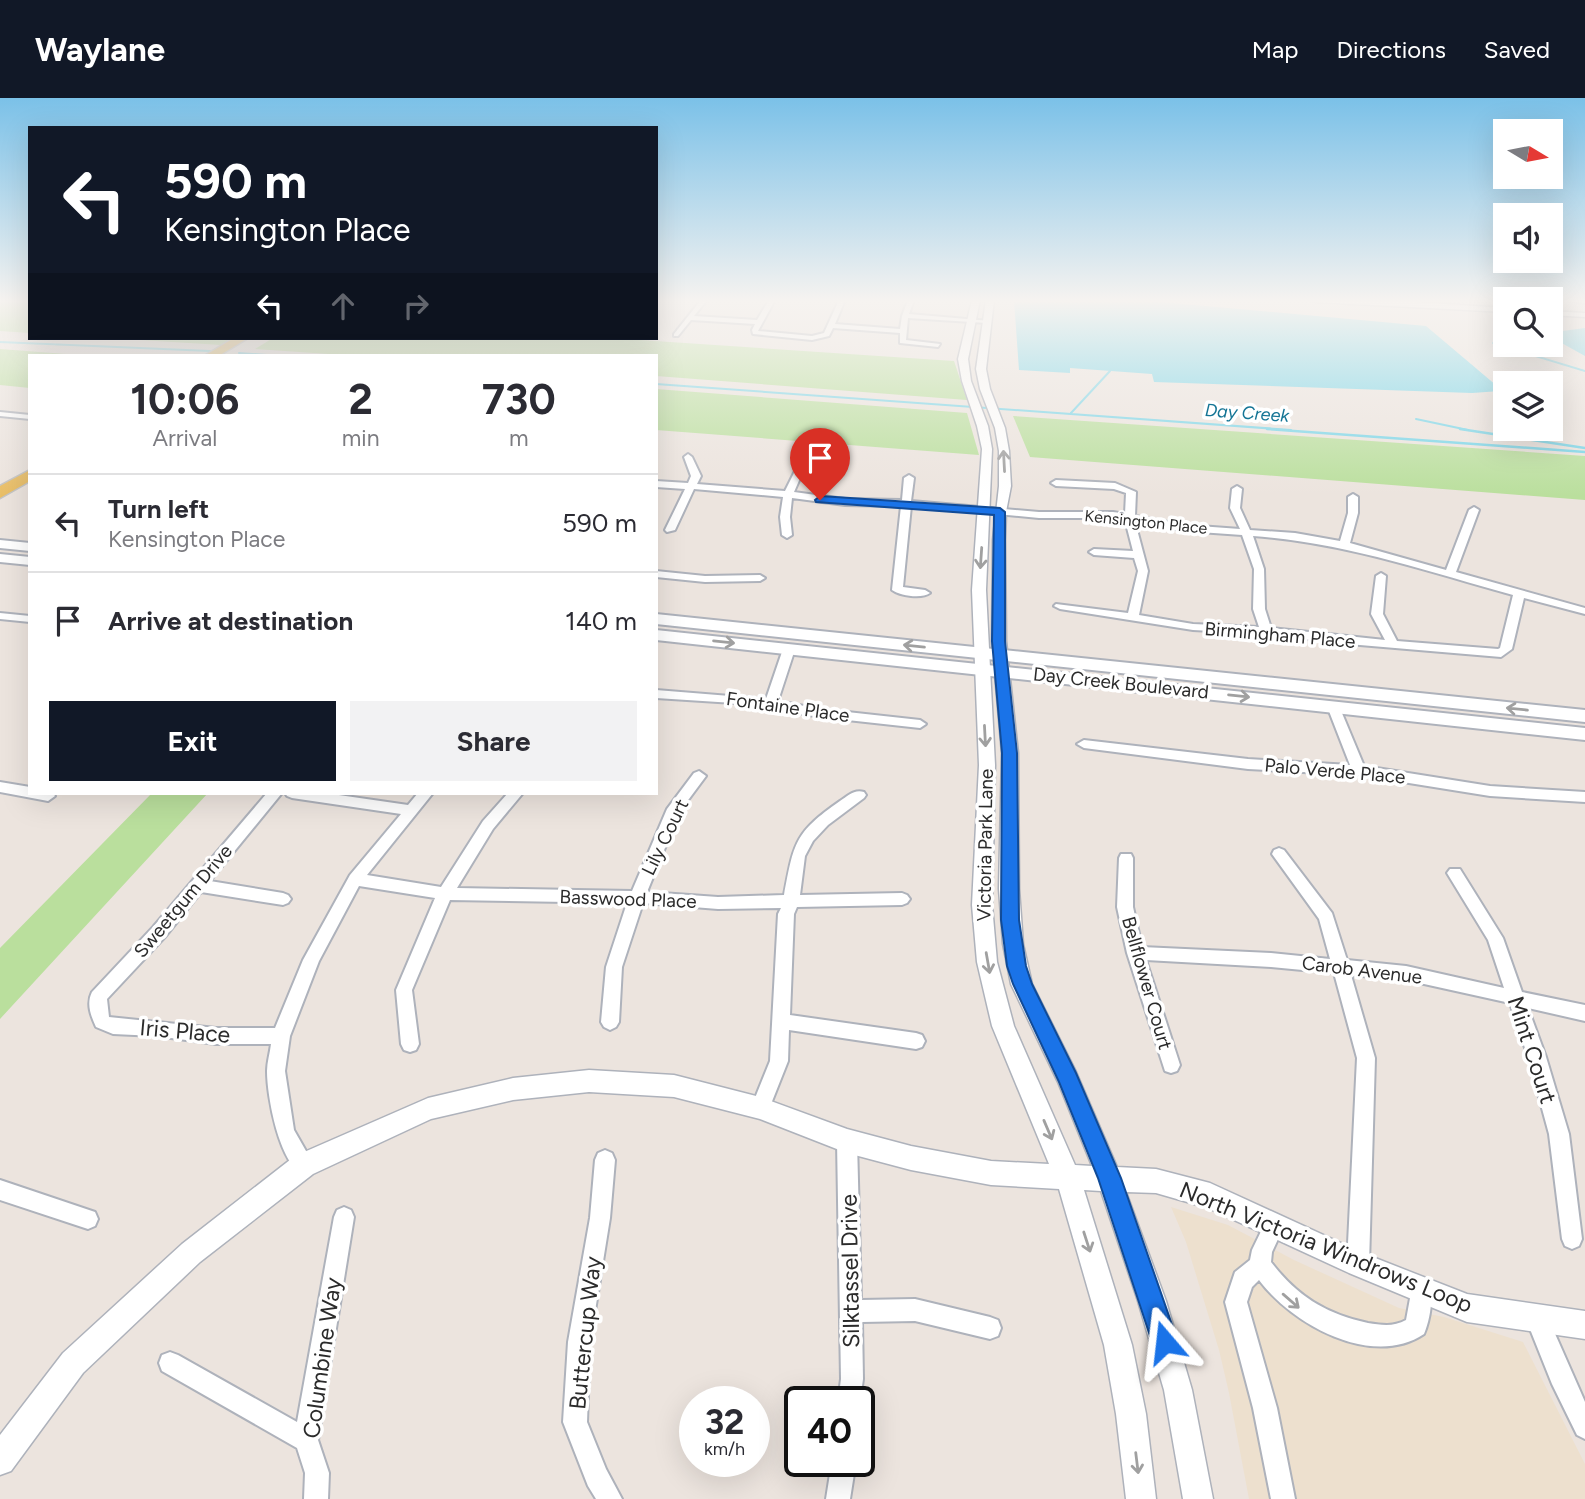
<!DOCTYPE html>
<html lang="en">
<head>
<meta charset="utf-8">
<style>
  body { margin:0; font-family:Figtree,sans-serif; background:#f2f2f3; color:#2b2b33; height:100vh; display:flex; flex-direction:column; font-size:26px; white-space:nowrap }
  * { box-sizing:border-box; margin:0 }
  p { font-size:23px; color:#7c7c81 }
  .icon { flex:none; width:38px; height:38px; fill:none; stroke:currentColor; stroke-width:2; stroke-linecap:round; stroke-linejoin:round }
  .map { position:relative; flex:1; overflow:hidden }
  .sheet { position:absolute; left:28px; top:256px; width:630px; height:441px; display:flex; flex-direction:column; background:#fff; border-radius:0px; box-shadow:0 7px 28px #0002 }
  .sheet>* { flex:none }
  .hud { position:absolute; left:28px; top:28px; width:630px; height:214px; border-radius:0px; box-shadow:0 7px 28px #0002; background:#111827; color:#fff; overflow:hidden }
  .needle { width:46px; rotate:100deg }
  .buttons { position:absolute; left:1493px; top:21px; display:grid; gap:14px }
  .buttons a { display:grid; place-items:center; width:70px; height:70px; border-radius:0px; background:#fff; box-shadow:0 7px 28px #0002; font-size:35px }
  .speed { position:absolute; left:679px; top:1288px; display:flex; gap:14px; font-size:35px; font-weight:700; text-align:center }
  .speed>* { display:grid; place-content:center; width:91px; height:91px; border-radius:50%; background:#fff; box-shadow:0 7px 28px #0002; line-height:1 }
  .speed small { font-size:18px; font-weight:400 }
  .speed .limit { border:4px solid #111; border-radius:10px; background:#fff; color:#111 }
  .pin { position:absolute; display:grid; place-items:center; width:60px; height:60px; color:#fff; margin:-72px -30px; border-radius:50% 50% 50% 0; rotate:-45deg; box-shadow:0 0 7px #0007 }
  .pin .icon { rotate:45deg }
  .me { position:absolute; width:77px; margin:-38px; rotate:343deg; stroke-linejoin:round; filter:drop-shadow(0 0 5px #0008) }
  .turn { display:flex; align-items:center; gap:24px; height:147px; padding:0 21px; font-size:32px }
  .turn .icon { width:91px; height:91px; stroke-width:2.5 }
  .turn b { display:block; font-size:49px; line-height:60px }
  .lanes { display:flex; align-items:center; height:66px; padding:0 21px; background:#0003; justify-content:center; gap:35px; direction:ltr }
  .lanes .off { opacity:.35 }
  .eta { display:flex; justify-content:space-evenly; align-items:center; height:119px; text-align:center }
  .eta b { font-size:42px; font-weight:700; line-height:49px }
  .cta { display:flex; gap:14px; margin-top:auto; padding:14px 21px }
  .cta a { flex:1; height:80px; border-radius:0px; background:#111827; color:#fff; font-size:28px; font-weight:700; line-height:80px; text-align:center }
  .cta a+a { background:#f2f2f3; color:#2b2b33 }
  ul { padding:0; list-style:none }
  li { display:flex; align-items:center; gap:21px; height:98px; padding:0 21px; border-top:2px solid #e1e1e2 }
  li div { flex:1 }
  li b { display:block; font-size:26px }
  li em { font-style:normal }
  header { display:flex; align-items:center; gap:42px; box-sizing:border-box; height:98px; padding:0 35px; background:#111827; color:#fff }
  header strong { font-size:33px }
  nav { display:flex; gap:38px; margin-inline-start:auto; font-size:24px }
  .map>svg:first-child { display:block }
  .education { fill:#ede0ce }
  .green { fill:#badf9d }
  .water { fill:#77d5e8 }
  .lines { fill:none; stroke-linecap:round; stroke-linejoin:round }
  .stream-far1 { stroke:#77d5e8; stroke-width:2 }
  .stream { stroke:#77d5e8; stroke-width:2.5 }
  .minor-casing { stroke:#aeb2bb; stroke-width:4 }
  .tertiary-casing { stroke:#aeb2bb; stroke-width:3 }
  .secondary-casing { stroke:#aeb2bb; stroke-width:4 }
  .primary-casing { stroke:#c4c4c4; stroke-width:3 }
  .minor { fill:#fff; fill-rule:evenodd }
  .tertiary { fill:#fff; fill-rule:evenodd }
  .secondary { fill:#fff; fill-rule:evenodd }
  .primary { fill:#e9be66; fill-rule:evenodd }
  .oneway { stroke:#a0a0a0 }
  .route { fill:#1a73e8; stroke:#114b97; stroke-width:2 }
  .labels { text-anchor:middle; dominant-baseline:central; stroke-width:7; stroke-linejoin:round; paint-order:stroke }
  .far-street-label { font-size:16px; fill:#2b2b2b; stroke:#fff }
  .far-water-label { font-size:18px; font-style:italic; fill:#157595; stroke:#fff }
  .street-label { font-size:19px; fill:#2b2b2b; stroke:#fff }
  .near-street-label { font-size:23px; fill:#2b2b2b; stroke:#fff }
</style>
</head>
<body>
<header>
<strong>Waylane</strong>
<nav><a>Map</a><a>Directions</a><a>Saved</a></nav>
</header>
<div class="map">
<svg width="1585" height="1401" viewBox="0 0 1585 1401">
  <rect width="100%" height="100%" fill="#ece4de"/>
  <path class="education" d="M1171,1109L1228,1127L1294,1162L1399,1210L1444,1219L1523,1244L1585,1366V1401H1249L1229,1295L1219,1252L1186,1144Z"/>
  <path class="green" d="M0,202L30,203V235L0,233Z
    M107,240H234L221,247Z
    M273,240H641L640,242L954,263L967,302L656,278V257H343L255,251Z
    M0,251L79,257H30V290L0,287Z
    M656,291L967,315L979,357L656,332Z
    M1013,318L1585,358V402L1030,359Z
    M152,695H208L0,921V850Z"/>
  <path class="water" d="M1014,202H1139L1426,228L1497,288L1500,293L1472,295L1154,284L1152,276L1070,270V275L1019,272Z
    M1585,230V258L1558,243L1555,234Z"/>
  <g class="lines">
    <path class="stream-far1" d="M0,244L210,253
      M1493,245L1585,273
      M239,255L267,257
      M656,286L1291,332
      M1071,315L1110,273
      M1416,321L1468,332"/>
    <path class="stream" d="M1267,331L1585,354
      M1460,331L1585,350"/>
    <g class="minor-casing">
      <path id="minor" d="M701,202H707L694,218L757,222L769,202H775L758,233L812,238L824,235L839,202H845L835,226L900,231L902,218L908,202H914L909,216L990,223L987,225L908,220L906,242L940,246L938,249L900,245V235L833,230L829,238L812,242L753,236L752,232L755,226L691,222L678,238H674V236Z
        M1568,202H1585V205Z
        M0,314L30,317V321L0,318Z
        M688,356L692,359L701,378L697,386L785,393L796,371L800,368L804,371L794,394L845,401L902,402L904,380L909,377L914,380L911,403L1039,414H1113L1125,416L1126,395L1114,391L1056,388L1051,385L1056,382L1115,385L1136,394L1135,418L1185,427L1240,431L1230,410L1232,391L1237,388L1242,391L1240,410L1250,432L1295,435L1340,443L1348,415V399L1353,396L1358,399V415L1350,445L1446,472L1469,412L1474,409L1479,412L1456,474L1585,510V516L1524,500L1512,551L1501,559L1348,546L1266,536L1193,532L1060,511L1054,508L1056,506L1128,515L1138,473L1134,460L1094,457L1089,454L1094,451L1133,453L1125,422L1113,420H1039L911,408L903,489L925,492L930,495C922,501 900,498 892,492L901,408L845,407L792,400L790,419L792,437L787,440L782,437L780,419L783,399L694,391L675,432L667,434L665,432L685,391L656,389V383L688,385L691,378L684,359ZM1135,424L1185,433L1242,437L1254,471L1253,511L1259,529L1193,526L1139,517L1148,473ZM1253,438C1342,444 1427,473 1513,497L1500,550L1498,551L1397,543L1383,516L1386,478L1381,475L1376,478L1371,516L1385,542L1271,530L1265,511L1264,471Z
        M656,473L705,478L760,477L765,480L760,483L705,484L656,479Z
        M0,515L30,518V524L0,521Z
        M789,547L795,551L778,603L820,611L920,622L926,626L920,630L820,619L749,606L656,600V592L766,601L783,551Z
        M1333,604L1339,608L1364,668L1490,688L1585,694V704L1490,698L1359,677L1248,671L1084,650L1077,646L1084,642L1248,661L1350,667L1327,608Z
        M699,673L706,678L680,713L647,794L718,799L784,797C794,745 794,735 840,703C848,698 854,691 864,694L866,697L864,700L828,727L813,743L805,758L800,797L902,795L907,797L910,801L907,805L902,807L797,809L794,816L790,917L916,935L922,937L925,943L922,949L916,951L789,932L788,963L767,1016L760,1019L753,1016L751,1010L770,963L778,816L781,810L718,811L643,805L622,869L619,924L616,929L610,932L604,929L601,924L606,869L627,805L450,802L412,892L419,946L416,952L410,954L404,952L401,946L396,892L435,800L359,788L319,863L290,938L285,973L294,1032L314,1067L311,1074L304,1077C279,1066 267,998 267,973C267,964 270,955 271,946H216L156,938L113,936L96,929C91,918 86,906 92,894L153,829L267,695H282L210,783L283,795L288,797L291,801L288,805L283,807L201,794L165,839L107,901L109,919L216,930H275L303,862L350,777L401,716L292,700L287,698L285,695H325L408,707L418,695H433L367,777L441,789L483,723L508,695H523L493,731L457,790L632,793L667,711L694,675Z
        M0,684L30,689V695H53L55,698L48,703L0,694Z
        M1279,750L1284,752L1332,815L1347,862L1406,868L1504,890L1488,842L1447,775L1450,771H1460L1503,840L1522,894L1585,907V923L1528,910L1546,959L1569,1036L1582,1141L1579,1148L1572,1151L1565,1148L1562,1141L1549,1036L1528,959L1510,905L1406,882L1351,877L1375,960L1369,1166L1365,1173L1358,1177L1351,1173L1347,1166L1357,960L1334,875L1271,869L1146,862L1180,967L1177,973L1171,975L1165,973L1127,855L1117,809L1119,760L1121,756H1131L1133,760V809L1142,849L1271,855L1330,861L1319,821L1272,756L1274,752Z
        M847,1034L854,1036L857,1043L861,1202L915,1201L990,1219L998,1222L1001,1230L998,1238L990,1241L915,1223L862,1224L863,1281L859,1310V1304H838L841,1281L837,1043L840,1036Z
        M605,1052L612,1055L615,1062L610,1120L590,1244L587,1324L606,1371L622,1401H596L588,1388L563,1324L568,1244L590,1120L595,1062L598,1055Z
        M0,1082L95,1114L98,1121L95,1128L88,1131L0,1102Z
        M344,1109L351,1112L354,1119L318,1342L329,1375L328,1401H304L305,1375L297,1350L162,1273L159,1265L162,1257L170,1254L178,1257L297,1324L334,1119L337,1112Z
        M1275,1116L1282,1119L1285,1126L1272,1154L1271,1164C1297,1198 1326,1216 1368,1225C1381,1227 1394,1229 1406,1222L1413,1184L1421,1181L1429,1184C1434,1198 1430,1222 1424,1236C1372,1271 1292,1226 1259,1182L1252,1189L1247,1204L1277,1310L1295,1401H1271L1253,1310L1225,1204L1235,1174L1250,1162L1252,1152L1268,1119Z
        M1537,1210L1545,1213L1585,1304V1341L1577,1337L1552,1286L1526,1221L1529,1213Z
        M832,1363H856L850,1401H826Z"/>
    </g>
    <g class="tertiary-casing">
      <path id="tertiary" d="M972,202H980L968,261L971,283L988,328L992,351L986,492L995,667L992,807L997,864L1014,928L1075,1067L1092,1068L1058,984L1011,886L1003,846L999,791L1002,655L992,543L993,442L999,388V353L995,330L980,291L976,271L986,202H994L986,271L990,291L1005,330L1009,353L1011,388L1006,414L1005,442L1006,543L1018,655L1019,791L1023,846L1032,886L1076,974L1117,1069L1156,1071L1210,1085L1365,1156L1467,1196L1585,1213V1241L1467,1224L1349,1175L1208,1110L1156,1095L1126,1094L1166,1203L1192,1292L1213,1401H1183L1164,1292L1138,1203L1101,1093L1084,1092L1132,1247L1146,1316L1156,1401H1126L1116,1316L1104,1247L1059,1091L991,1087L911,1072L847,1055L760,1021L674,999L589,994L513,1002L431,1021L313,1076L200,1164L83,1275L11,1373L0,1377V1337L63,1255L182,1146L295,1058L428,1000L513,980L589,972L674,977L760,999L847,1031L911,1048L991,1063L1049,1066L992,928L977,864L972,807L979,667L972,492L982,351L977,328L962,283L958,261Z
        M1311,202H1385L1505,210V214L1315,204Z
        M1550,213L1585,215V219L1550,217Z"/>
    </g>
    <g class="secondary-casing">
      <path id="secondary" d="M0,442L30,445V453L0,450Z
        M0,456L30,459V467L0,464Z
        M656,516L1585,612V624L656,526Z
        M656,532L1585,630V642L656,542Z"/>
    </g>
    <g class="primary-casing">
      <path id="primary" d="M234,240H248L220,257H206Z
        M30,372V383L0,400V388Z"/>
    </g>
    <use href="#minor" class="minor"/>
    <use href="#tertiary" class="tertiary"/>
    <use href="#secondary" class="secondary"/>
    <use href="#primary" class="primary"/>
  </g>
  <defs><path id="oneway-shaft" d="M-6 0H5M1.5-3L5.5 0L1.5 3" fill="none" stroke-width="1.6" stroke-linecap="round" stroke-linejoin="round" transform="scale(1.75)"/></defs>
  <g class="oneway">
    <use href="#oneway-shaft" transform="translate(1004 363) rotate(-93)"/>
    <use href="#oneway-shaft" transform="translate(981 460) rotate(94)"/>
    <use href="#oneway-shaft" transform="translate(724 544) rotate(6)"/>
    <use href="#oneway-shaft" transform="translate(914 548) rotate(-174)"/>
    <use href="#oneway-shaft" transform="translate(1239 598) rotate(6)"/>
    <use href="#oneway-shaft" transform="translate(1517 611) rotate(-174)"/>
    <use href="#oneway-shaft" transform="translate(985 638) rotate(87)"/>
    <use href="#oneway-shaft" transform="translate(988 865) rotate(80)"/>
    <use href="#oneway-shaft" transform="translate(1048 1032) rotate(67)"/>
    <use href="#oneway-shaft" transform="translate(1087 1144) rotate(72)"/>
    <use href="#oneway-shaft" transform="translate(1291 1203) rotate(41)"/>
    <use href="#oneway-shaft" transform="translate(1137 1365) rotate(83)"/>
  </g>
  <linearGradient id="sky" x2="0" y2="1"><stop stop-color="#7bc1e8"/><stop offset="0.51" stop-color="#f6f3f0"/><stop offset="1" stop-color="#f6f3f0" stop-opacity="0"/></linearGradient>
  <rect width="1585" height="398" fill="url(#sky)"/>
  <path class="route" d="M820,398L1000,410L1005,414V543L1017,655L1019,822L1026,868L1032,886L1076,975L1121,1080L1178,1244L1174,1253L1165,1256L1156,1253L1152,1244L1098,1080L1059,984L1013,886L1007,868L1001,822L1002,655L992,543L994,417L816,404L815,402Z"/>
  <g class="labels">
    <g class="far-street-label">
      <text transform="translate(1146 424) rotate(6)">Kensington Place</text>
    </g>
    <g class="far-water-label">
      <text transform="translate(1247 315) rotate(4)">Day Creek</text>
    </g>
    <g class="street-label">
      <text transform="translate(1280 537) rotate(5)">Birmingham Place</text>
      <text transform="translate(1121 585) rotate(6)">Day Creek Boulevard</text>
      <text transform="translate(788 609) rotate(8)">Fontaine Place</text>
      <text transform="translate(1335 673) rotate(5)">Palo Verde Place</text>
      <text transform="translate(665 739) rotate(-64)">Lily Court</text>
      <text transform="translate(985 747) rotate(-89)">Victoria Park Lane</text>
      <text transform="translate(628 801) rotate(2)">Basswood Place</text>
      <text transform="translate(183 803) rotate(-50)">Sweetgum Drive</text>
      <text transform="translate(1362 872) rotate(7)">Carob Avenue</text>
      <text transform="translate(1147 885) rotate(74)">Bellflower Court</text>
    </g>
    <g class="near-street-label">
      <text transform="translate(185 933) rotate(5)">Iris Place</text>
      <text transform="translate(1532 952) rotate(72)">Mint Court</text>
      <text transform="translate(1326 1149) rotate(22)">North Victoria Windrows Loop</text>
      <text transform="translate(850 1173) rotate(-91)">Silktassel Drive</text>
      <text transform="translate(585 1235) rotate(-84)">Buttercup Way</text>
      <text transform="translate(322 1260) rotate(-82)">Columbine Way</text>
    </g>
  </g>
</svg>
<div class="buttons">
<a><svg class="needle" viewBox="-14 -14 28 28"><path d="M0-13l5 13h-10z" fill="#e53935"/><path d="M0 13l5-13h-10z" fill="#7c7c81"/></svg></a>
<a><svg class="icon" aria-label="sound" viewBox="0 0 24 24"><path d="M4 9h4l5-4v14l-5-4H4zM17 9q2 3 0 6"/></svg></a>
<a><svg class="icon" aria-label="search" viewBox="0 0 24 24"><circle cx="10" cy="10" r="6"/><path d="M15 15l6 6"/></svg></a>
<a><svg class="icon" aria-label="layers" viewBox="0 0 24 24"><path d="M12 4l9 5-9 5-9-5zM3 14l9 5 9-5"/></svg></a>
</div>
<div class="speed"><div>32<small>km/h</small></div><div class="limit">40</div></div>
<div class="pin" style="left:820px;top:402px;background:#d93025"><svg class="icon" aria-label="arrive" viewBox="0 0 24 24"><path d="M6 21V4h12l-3 4 3 4H6"/></svg></div>
<svg class="me" style="left:1165px;top:1244px" viewBox="-20 -20 40 40"><path d="M0-17L14 15 0 8-14 15z" fill="#1a73e8" stroke="#fff" stroke-width="4"/></svg>
<div class="hud">
<div class="turn"><svg class="icon" aria-label="left" viewBox="0 0 24 24"><path d="M17 20v-9H6M10 6l-5 5 5 5"/></svg><div><b>590 m</b>Kensington Place</div></div>
<div class="lanes"><svg class="icon" aria-label="left" viewBox="0 0 24 24"><path d="M17 20v-9H6M10 6l-5 5 5 5"/></svg><svg class="icon off" aria-label="ahead" viewBox="0 0 24 24"><path d="M12 20V5M6 11l6-6 6 6"/></svg><svg class="icon off" aria-label="right" viewBox="0 0 24 24"><path d="M7 20v-9h11M14 6l5 5-5 5"/></svg></div>
</div>
<section class="sheet">
<div class="eta">
<div><b>10:06</b><p>Arrival</p></div>
<div><b>2</b><p>min</p></div>
<div><b>730</b><p>m</p></div>
</div>
<ul>
<li><svg class="icon" aria-label="left" viewBox="0 0 24 24"><path d="M17 20v-9H6M10 6l-5 5 5 5"/></svg><div><b>Turn left</b><p>Kensington Place</p></div><em>590 m</em></li>
<li><svg class="icon" aria-label="arrive" viewBox="0 0 24 24"><path d="M6 21V4h12l-3 4 3 4H6"/></svg><div><b>Arrive at destination</b></div><em>140 m</em></li>
</ul>
<div class="cta"><a>Exit</a><a>Share</a></div>
</section>
</div>
</body>
</html>
